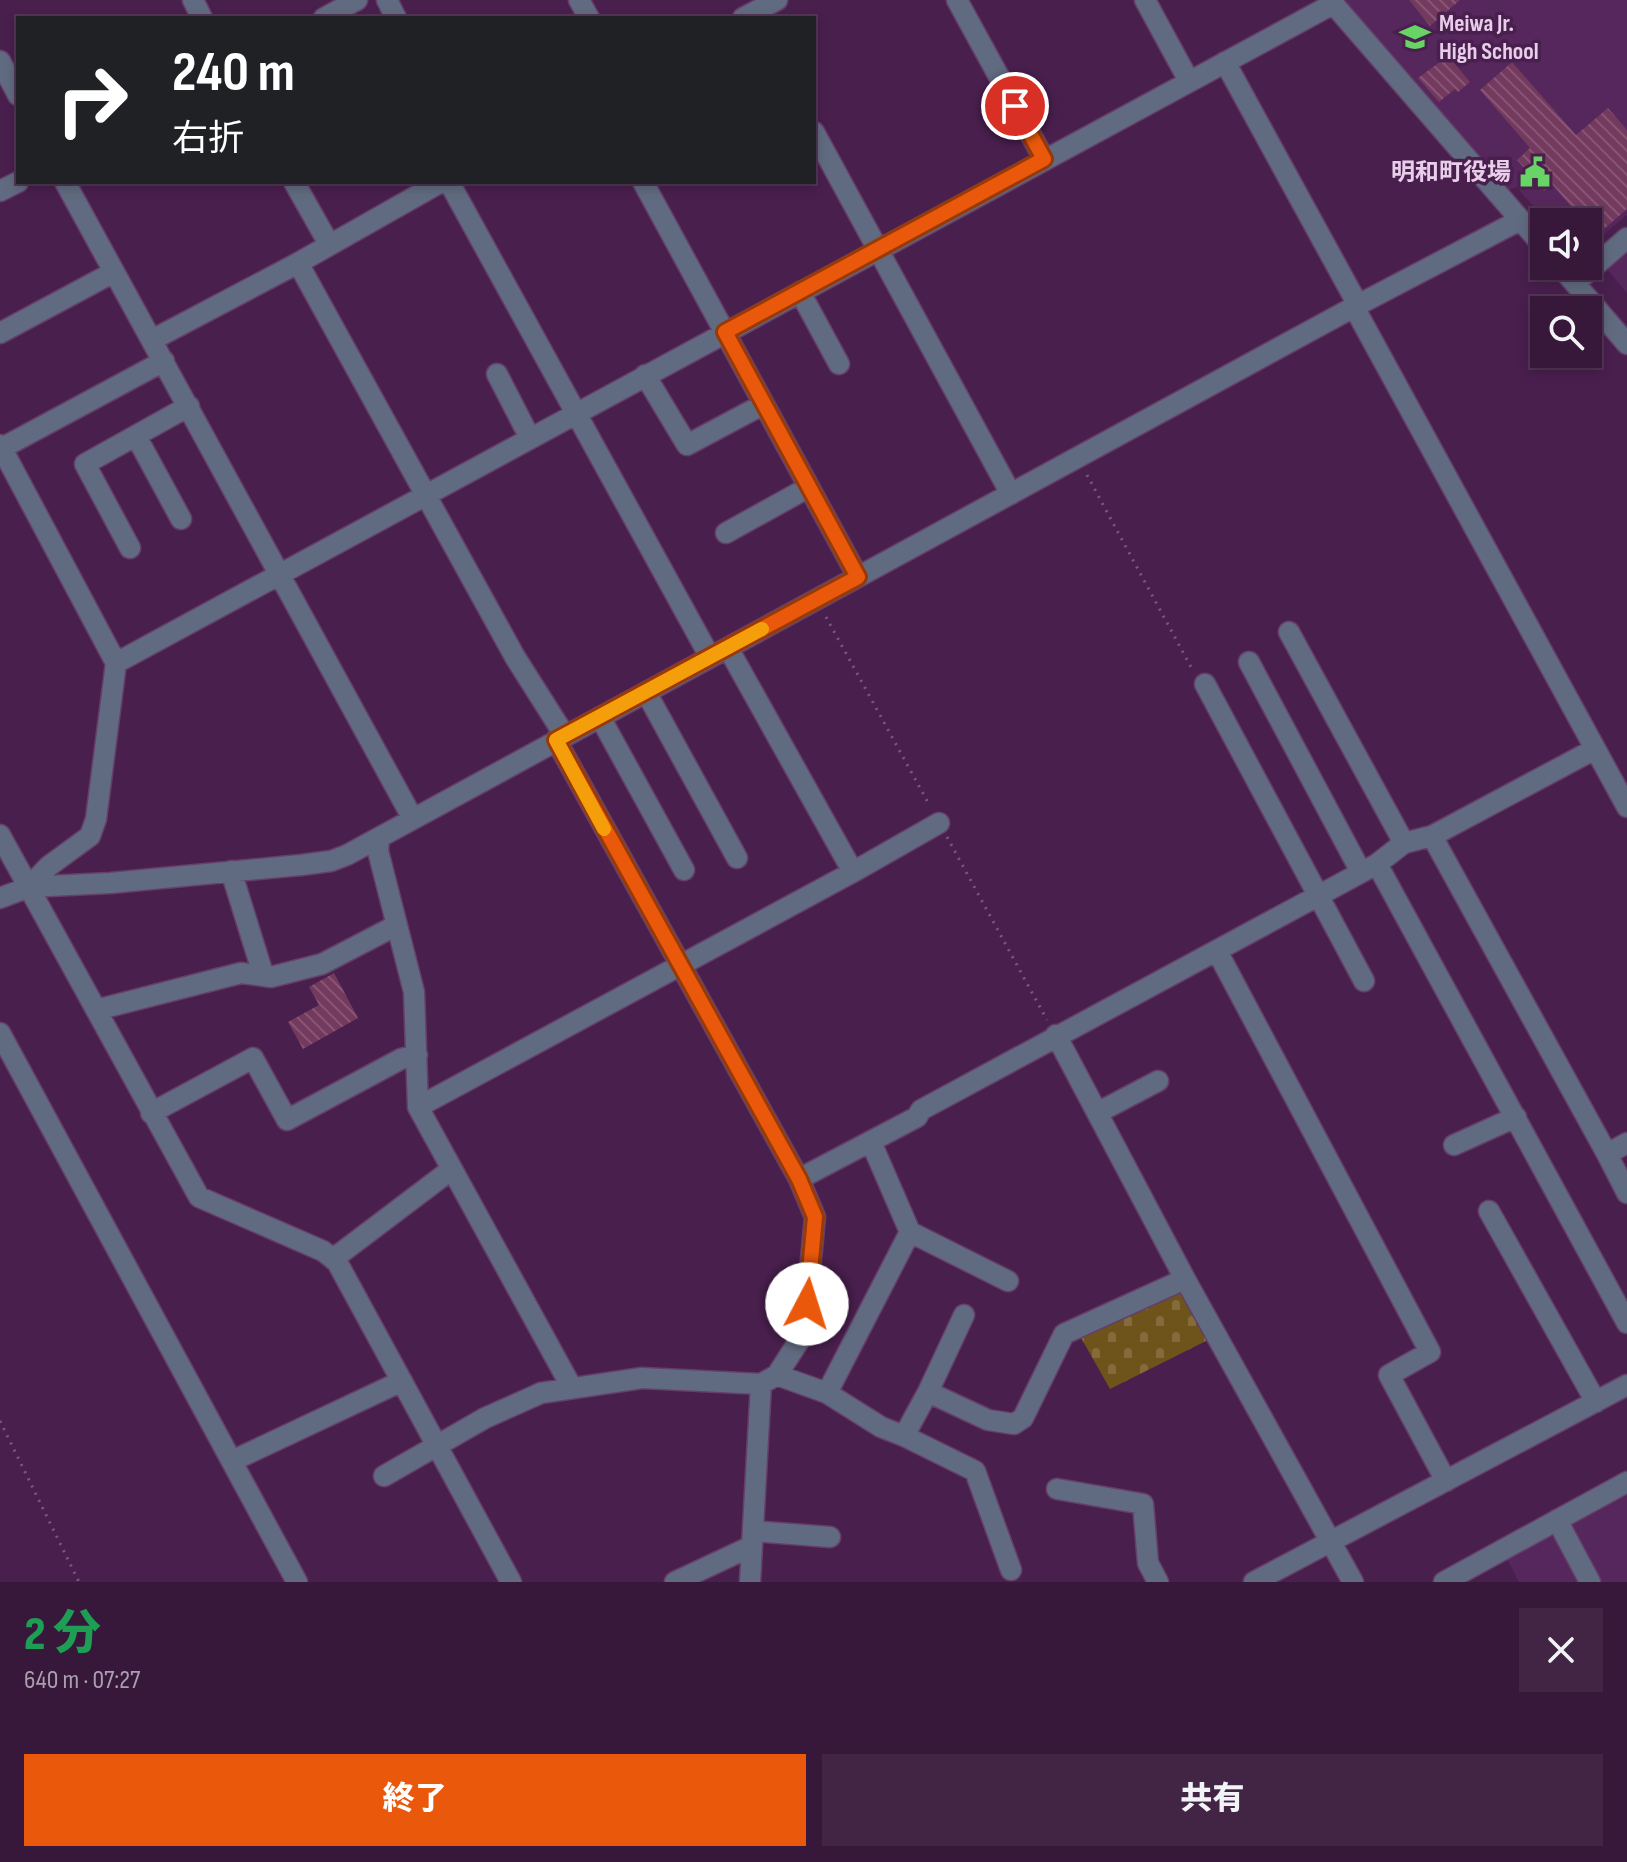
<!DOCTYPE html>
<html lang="ja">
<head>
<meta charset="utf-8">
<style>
  body { margin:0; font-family:"Sofia Sans Condensed","Noto Sans JP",sans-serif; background:#422445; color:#f1f3f6; height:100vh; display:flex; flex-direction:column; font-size:30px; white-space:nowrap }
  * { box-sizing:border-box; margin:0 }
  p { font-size:26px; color:#aa9faf }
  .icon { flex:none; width:44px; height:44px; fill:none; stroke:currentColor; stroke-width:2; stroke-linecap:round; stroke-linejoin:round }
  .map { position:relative; height:1582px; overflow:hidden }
  .sheet { display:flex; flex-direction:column; background:#37173a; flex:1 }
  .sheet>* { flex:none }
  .top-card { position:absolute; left:16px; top:16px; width:800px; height:168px; border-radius:0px; box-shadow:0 4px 12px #0003,0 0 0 2px #513654; background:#202124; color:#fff; overflow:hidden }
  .buttons { position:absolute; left:1530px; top:208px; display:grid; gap:16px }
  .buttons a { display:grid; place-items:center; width:72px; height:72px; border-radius:0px; background:#37173a; box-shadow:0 4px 12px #0003,0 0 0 2px #513654; font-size:40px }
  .pin { position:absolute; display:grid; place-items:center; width:68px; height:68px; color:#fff; margin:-34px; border:4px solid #fff; border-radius:50%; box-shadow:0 2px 8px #0007 }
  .me { position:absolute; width:88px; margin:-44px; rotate:5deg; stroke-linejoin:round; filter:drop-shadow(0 0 6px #0008) }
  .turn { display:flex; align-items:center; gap:28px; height:168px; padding:0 24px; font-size:36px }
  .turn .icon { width:104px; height:104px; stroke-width:2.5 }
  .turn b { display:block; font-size:56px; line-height:68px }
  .round { display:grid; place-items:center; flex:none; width:84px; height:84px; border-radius:0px; background:#422445 }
  .summary { display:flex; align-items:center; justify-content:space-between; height:136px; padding:0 24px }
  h1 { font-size:48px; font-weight:800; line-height:60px; color:#1e9e55 }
  .action { display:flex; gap:16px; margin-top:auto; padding:16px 24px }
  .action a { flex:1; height:92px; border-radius:0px; background:#ea580c; color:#fff; font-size:32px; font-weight:800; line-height:92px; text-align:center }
  .action a+a { background:#422445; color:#f1f3f6 }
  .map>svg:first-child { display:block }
  .built { fill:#56275c }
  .cemetery { fill:url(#cemetery-stones) }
  .building { fill:url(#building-back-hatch) }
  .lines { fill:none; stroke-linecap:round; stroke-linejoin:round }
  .minor-casing { stroke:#663e6a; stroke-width:23 }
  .path { stroke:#7c5780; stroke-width:3; stroke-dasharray:2 6; stroke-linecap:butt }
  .minor { stroke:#606b81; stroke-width:20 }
  .route-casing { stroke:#983908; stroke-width:20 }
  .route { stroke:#ea580c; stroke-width:14 }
  .slow { stroke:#f59e0b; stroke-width:14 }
  .labels { text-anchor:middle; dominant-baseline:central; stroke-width:7; stroke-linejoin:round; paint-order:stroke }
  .poi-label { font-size:24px; font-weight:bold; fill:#e8ceea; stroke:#491f4e; text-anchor:start }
</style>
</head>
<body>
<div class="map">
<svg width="1627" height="1582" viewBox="0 0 1627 1582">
  <defs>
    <pattern id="cemetery-stones" width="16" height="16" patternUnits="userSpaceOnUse" patternTransform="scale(2)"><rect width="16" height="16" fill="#6e531a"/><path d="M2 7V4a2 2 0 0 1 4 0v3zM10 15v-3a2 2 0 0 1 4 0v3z" fill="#836b3b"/></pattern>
    <pattern id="building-back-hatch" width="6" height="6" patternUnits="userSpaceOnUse" patternTransform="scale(2)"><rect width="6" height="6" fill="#733a5e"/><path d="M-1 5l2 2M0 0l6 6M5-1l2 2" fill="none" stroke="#875575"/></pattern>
  </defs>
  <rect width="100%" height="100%" fill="#491f4e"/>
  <path class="built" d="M1343,0H1627V215L1603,235L1588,241V222H1548L1516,187L1507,191Z
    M1627,250V293L1606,268Z
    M1627,1494V1582H1519L1506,1557Z"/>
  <path class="cemetery" d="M1185,1289L1212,1338L1110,1389L1080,1336Z"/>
  <path class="building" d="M1409,0H1460L1430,26Z
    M1448,56L1470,82L1458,92L1455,89L1439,102L1418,78Z
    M1512,62L1576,135L1608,108L1627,130V209L1596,236L1588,226V222H1584L1552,184L1544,191L1517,160L1530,148L1480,90Z
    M334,973L358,1018L303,1049L288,1022L319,1005L309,987Z"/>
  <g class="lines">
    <g class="minor-casing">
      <path id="minor" d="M193,0L202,18
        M387,0L396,18
        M579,0L589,18
        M957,0L1044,159
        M1145,0L1189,81
        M1330,0L1544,247
        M324,18L357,0
        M743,18L777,0
        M0,61L18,95
        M1225,62L1358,305
        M814,132L1011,494
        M65,182L413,819
        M294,182L329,244
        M449,182L710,657
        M643,182L858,577
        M0,191L18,182
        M298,263L515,657L565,736
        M1560,266L1627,344
        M1575,283L1627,238
        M800,292L839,364
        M1354,307L1627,807
        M0,333L114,272
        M152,340L298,263L441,182
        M497,374L530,438
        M645,375L687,445L764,404
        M136,436L181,519
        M0,445L116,663L96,819L90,836L49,866L29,887
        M2,448L164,361
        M726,533L809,487
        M130,548L85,464L189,406
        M1289,632L1404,843
        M728,648L853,872
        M1249,662L1361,872
        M116,663L1333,4
        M1205,684L1364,981
        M646,692L737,858
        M600,717L684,870
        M556,740L799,1179L815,1217L804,1333L777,1375
        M0,835L199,1197L323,1251L337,1262L511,1582
        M1432,836L1607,1154L1627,1143
        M1377,864L1627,1323
        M231,871L263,974
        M0,898L29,887L110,883L301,865L331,861L347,855L1354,307L1520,220
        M1217,951L1430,1352L1389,1375L1446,1481
        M96,1010L241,973L271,977L322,964L397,925
        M0,1033L297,1582
        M1056,1035L1185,1279L1353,1582
        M418,1107L853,872L939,823
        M151,1113L253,1058L287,1120L401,1059L417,1055
        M1097,1113L1158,1081
        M1454,1145L1516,1117
        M1607,1154L1627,1193
        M452,1169L572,1388
        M799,1179L917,1117L921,1110L1377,864L1404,843L1432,836L1595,749
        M1489,1211L1596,1402
        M910,1232L1008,1281
        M333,1259L452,1169L418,1107L414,992L378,851L379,838
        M928,1392L988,1420L1014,1424L1023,1418L1064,1334L1185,1279
        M827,1393L881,1427L904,1436L928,1392L964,1315
        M904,1436L975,1471L1011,1570
        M232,1461L402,1381
        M384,1476L485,1418L541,1393L642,1378L761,1384L777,1375L827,1393L910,1232L871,1142
        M1057,1489L1143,1504L1148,1563L1158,1582
        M1557,1520L1590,1582
        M753,1531L830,1537
        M675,1582L752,1546
        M750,1582L761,1384
        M1254,1582L1627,1385
        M1444,1582L1627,1482"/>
    </g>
    <path class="path" d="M1087,475L1192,669
      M826,617L930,806
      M947,837L1047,1020
      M0,1421L79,1582"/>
    <use href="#minor" class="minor"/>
  </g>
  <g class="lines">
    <g class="route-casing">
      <path id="route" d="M807,1304L815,1217L799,1179L556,740L858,577L725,332L1044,159L1015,106"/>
    </g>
    <use href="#route" class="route"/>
    <path class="slow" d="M604,829L556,740L762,629"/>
  </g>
  <defs>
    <g id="school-bare" transform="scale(2.4)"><path d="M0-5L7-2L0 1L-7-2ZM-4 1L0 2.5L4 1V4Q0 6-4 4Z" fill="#68d465" stroke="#491f4e" stroke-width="2.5" paint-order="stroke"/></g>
    <g id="civic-bare" transform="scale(2.4)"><path d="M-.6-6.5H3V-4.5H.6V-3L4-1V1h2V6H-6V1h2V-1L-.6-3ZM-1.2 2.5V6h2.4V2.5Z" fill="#68d465" stroke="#491f4e" stroke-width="2.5" paint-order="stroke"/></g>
  </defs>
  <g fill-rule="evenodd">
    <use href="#school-bare" x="1415" y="37"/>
    <use href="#civic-bare" x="1535" y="172"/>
  </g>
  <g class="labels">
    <g class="poi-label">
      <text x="1439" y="23">Meiwa Jr.<tspan x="1439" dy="28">High School</tspan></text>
      <text x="1511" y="172" text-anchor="end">明和町役場</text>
    </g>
  </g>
</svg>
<div class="buttons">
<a><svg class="icon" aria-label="sound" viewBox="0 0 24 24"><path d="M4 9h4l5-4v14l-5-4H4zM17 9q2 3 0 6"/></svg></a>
<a><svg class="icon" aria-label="search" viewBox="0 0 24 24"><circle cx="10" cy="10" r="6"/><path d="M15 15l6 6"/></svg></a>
</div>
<div class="pin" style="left:1015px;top:106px;background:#d93025"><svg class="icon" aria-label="arrive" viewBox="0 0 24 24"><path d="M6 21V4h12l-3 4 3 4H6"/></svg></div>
<svg class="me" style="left:807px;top:1304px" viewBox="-20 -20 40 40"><circle r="19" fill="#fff"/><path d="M0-13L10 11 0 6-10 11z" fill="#ea580c"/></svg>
<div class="top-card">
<div class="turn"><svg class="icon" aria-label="right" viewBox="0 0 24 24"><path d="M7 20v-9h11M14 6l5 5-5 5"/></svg><div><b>240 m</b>右折</div></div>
</div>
</div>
<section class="sheet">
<div class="summary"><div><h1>2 分</h1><p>640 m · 07:27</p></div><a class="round"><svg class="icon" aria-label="close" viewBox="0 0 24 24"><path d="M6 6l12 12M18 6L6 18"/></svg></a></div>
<div class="action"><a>終了</a><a>共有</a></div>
</section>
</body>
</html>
